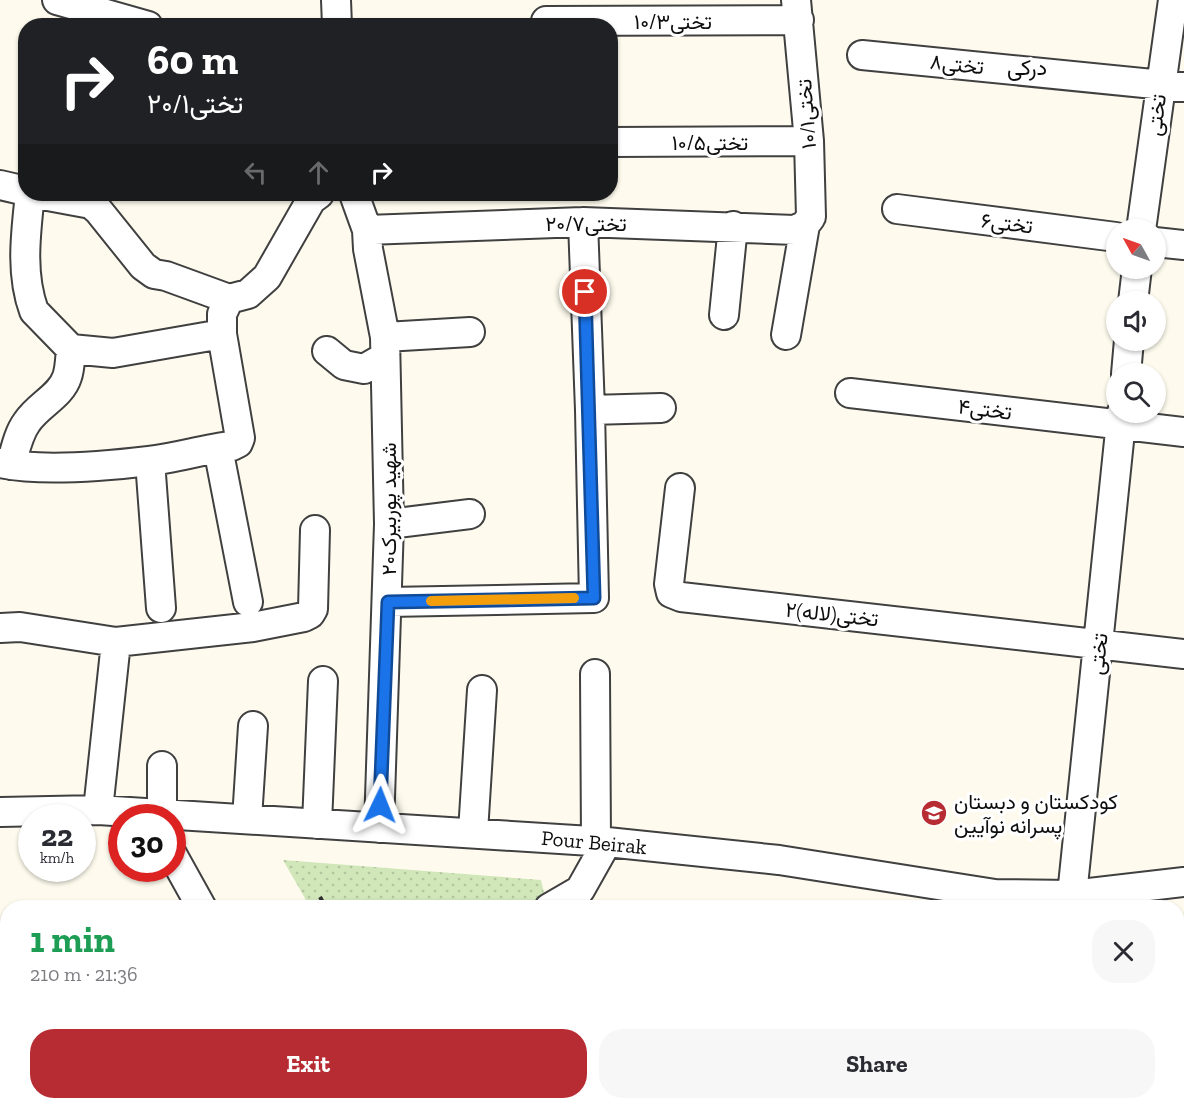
<!DOCTYPE html>
<html lang="en">
<head>
<meta charset="utf-8">
<style>
  body { margin:0; font-family:"Zilla Slab",Vazirmatn,serif; background:#f7f7f7; color:#2b2b33; height:100vh; display:flex; flex-direction:column; font-size:22px; white-space:nowrap }
  * { box-sizing:border-box; margin:0 }
  p { font-size:20px; color:#7c7c81 }
  .icon { flex:none; width:33px; height:33px; fill:none; stroke:currentColor; stroke-width:2; stroke-linecap:round; stroke-linejoin:round }
  .map { position:relative; flex:1; overflow:hidden }
  .details { position:absolute; left:0px; top:900px; width:1185px; height:210px; display:flex; flex-direction:column; background:#fff; border-radius:24px 24px 0 0; box-shadow:0 2px 4px #0004 }
  .details>* { flex:none }
  .banner { position:absolute; left:18px; top:18px; width:600px; height:183px; border-radius:24px; box-shadow:0 2px 4px #0004; background:#202124; color:#fff; overflow:hidden }
  .needle { width:39px; rotate:310deg }
  .tools { position:absolute; left:1106px; top:219px; display:grid; gap:12px }
  .tools a { display:grid; place-items:center; width:60px; height:60px; border-radius:50%; background:#fff; box-shadow:0 2px 4px #0004; font-size:30px }
  .speed { position:absolute; left:18px; top:804px; display:flex; gap:12px; font-size:30px; font-weight:700; text-align:center }
  .speed>* { display:grid; place-content:center; width:78px; height:78px; border-radius:50%; background:#fff; box-shadow:0 2px 4px #0004; line-height:1 }
  .speed small { font-size:15px; font-weight:400 }
  .speed .limit { border:9px solid #d22; background:#fff; color:#111 }
  .pin { position:absolute; display:grid; place-items:center; width:51px; height:51px; color:#fff; margin:-26px; border:3px solid #fff; border-radius:50%; box-shadow:0 2px 6px #0007 }
  .me { position:absolute; width:66px; margin:-33px; rotate:2deg; stroke-linejoin:round; filter:drop-shadow(0 0 4px #0008) }
  .turn { display:flex; align-items:center; gap:21px; height:126px; padding:0 30px; font-size:27px }
  .turn .icon { width:78px; height:78px; stroke-width:2.5 }
  .turn b { display:block; font-size:42px; line-height:51px }
  .lanes { display:flex; align-items:center; height:57px; padding:0 30px; background:#0003; justify-content:center; gap:30px; direction:ltr }
  .lanes .off { opacity:.35 }
  .round { display:grid; place-items:center; flex:none; width:63px; height:63px; border-radius:24px; background:#f7f7f7 }
  .overview { display:flex; align-items:center; justify-content:space-between; height:102px; padding:0 30px }
  h1 { font-size:36px; font-weight:800; line-height:45px; color:#1e9e55 }
  .action { display:flex; gap:12px; margin-top:auto; padding:12px 30px }
  .action a { flex:1; height:69px; border-radius:24px; background:#b72b32; color:#fff; font-size:24px; font-weight:800; line-height:69px; text-align:center }
  .action a+a { background:#f7f7f7; color:#2b2b33 }
  .map>svg:first-child { display:block }
  .park { fill:url(#park-dots) }
  .lines { fill:none; stroke-linecap:round; stroke-linejoin:round }
  .minor-casing { stroke:#404040; stroke-width:32 }
  .path { stroke:#2f2f2f; stroke-width:4; stroke-dasharray:6 3; stroke-linecap:butt }
  .minor { stroke:#fff; stroke-width:28 }
  .route-casing { stroke:#114b97; stroke-width:15 }
  .route { stroke:#1a73e8; stroke-width:10 }
  .slow { stroke:#f59e0b; stroke-width:10 }
  .labels { text-anchor:middle; dominant-baseline:central; stroke-width:6; stroke-linejoin:round; paint-order:stroke }
  .street-label { font-size:21px; fill:#0d0d0d; stroke:#fff }
  .poi-label { font-size:21px; fill:#0d0d0d; stroke:#fff; text-anchor:start }
  .neighbourhood-label { font-size:22px; fill:#0d0d0d; stroke:#fff }
</style>
</head>
<body>
<div class="map">
<svg width="1184" height="1110" viewBox="0 0 1184 1110">
  <defs>
    <pattern id="park-dots" width="8" height="8" patternUnits="userSpaceOnUse" patternTransform="scale(1.5)"><rect width="8" height="8" fill="#d1e7b9"/><path d="M2 2h.1M6 6h.1" fill="none" stroke="#b2c59e" stroke-width="1.8" stroke-linecap="round"/></pattern>
  </defs>
  <rect width="100%" height="100%" fill="#fefbee"/>
  <path class="park" d="M283,860L541,880L545,897L526,908L310,907Z"/>
  <g class="lines">
    <g class="minor-casing">
      <path id="minor" d="M57,0L148,26
        M336,0L337,26
        M546,21L799,20
        M862,55L1184,87
        M610,142L809,141
        M0,185L26,191
        M30,194C26,232 20,273 34,311L71,349L113,353L222,334
        M37,194L91,204L98,210L143,266L154,274L166,276L229,299
        M354,194L367,230L368,249L385,337L389,524L379,828
        M897,209L1116,237
        M367,230L583,222L795,230L805,225
        M1141,230L1173,0
        M1155,242L1184,245
        M229,299L248,294L267,277L311,200L319,194
        M1133,302L1137,268
        M724,315L733,226
        M786,335L805,225L811,217L809,141L796,0
        M385,337L470,332
        M327,351L344,365L364,369L385,357
        M1126,374L1129,340
        M850,393L1184,432
        M590,410L661,408
        M218,448L248,602
        M150,461L161,608
        M0,463C41,472 107,466 149,461C177,458 204,449 232,446L238,443L240,438L222,334V314L229,299
        M11,465C15,451 18,434 27,422C38,405 61,396 67,377C70,369 70,358 71,349
        M680,488L669,584L671,593L681,597L1184,654
        M389,524L470,514
        M388,602L594,598L590,410L583,222
        M0,628L20,627L116,642L253,627L304,617L310,614L313,609L315,530
        M595,674L596,841
        M162,766V814
        M98,810L116,642
        M0,812L98,810L607,842L779,860L995,894L1072,895L1184,882
        M247,819L253,726
        M317,824L323,681
        M473,832L482,690
        M172,854L202,908
        M1072,895L1122,412
        M549,908L580,890L607,842
        M1178,1083L1184,1080
        M312,1102L316,1110
        M1160,1102L1162,1110
        M111,1110L124,1102"/>
    </g>
    <path class="path" d="M320,897L326,908
      M614,1110L627,1102"/>
    <use href="#minor" class="minor"/>
  </g>
  <g class="lines">
    <g class="route-casing">
      <path id="route" d="M380,805L388,602L594,598L585,292"/>
    </g>
    <use href="#route" class="route"/>
    <path class="slow" d="M431,601L574,598"/>
  </g>
  <defs>
    <g id="school-disc" transform="scale(1.35)"><circle r="9.5" fill="#b72b32" stroke="#fff"/><path d="M0-5L7-2L0 1L-7-2ZM-4 1L0 2.5L4 1V4Q0 6-4 4Z" fill="#fff"/></g>
  </defs>
  <g fill-rule="evenodd">
    <use href="#school-disc" x="934" y="813"/>
  </g>
  <g class="labels">
    <g class="street-label">
      <text x="673" y="21">تختی۱۰/۳</text>
      <text transform="translate(957 64) rotate(6)">تختی۸</text>
      <text transform="translate(806 114) rotate(-94)">تختی۱۰/۱</text>
      <text transform="translate(1156 115) rotate(-83)">تختی</text>
      <text x="710" y="142">تختی۱۰/۵</text>
      <text x="586" y="223">تختی۲۰/۷</text>
      <text transform="translate(1007 223) rotate(7)">تختی۶</text>
      <text transform="translate(985 409) rotate(7)">تختی۴</text>
      <text transform="translate(388 509) rotate(-90)">شهید پوربیرک۲۰</text>
      <text transform="translate(832 614) rotate(6)">۲تختی(لاله)</text>
      <text transform="translate(1098 654) rotate(-84)">تختی</text>
      <text transform="translate(594 842) rotate(5)">Pour Beirak</text>
    </g>
    <g class="poi-label">
      <text x="954" y="801">کودکستان و دبستان<tspan x="954" dy="24">پسرانه نوآیین</tspan></text>
    </g>
    <g class="neighbourhood-label">
      <text x="1027" y="67">درکی</text>
    </g>
  </g>
</svg>
<div class="tools">
<a><svg class="needle" viewBox="-14 -14 28 28"><path d="M0-13l5 13h-10z" fill="#e53935"/><path d="M0 13l5-13h-10z" fill="#7c7c81"/></svg></a>
<a><svg class="icon" aria-label="sound" viewBox="0 0 24 24"><path d="M4 9h4l5-4v14l-5-4H4zM17 9q2 3 0 6"/></svg></a>
<a><svg class="icon" aria-label="search" viewBox="0 0 24 24"><circle cx="10" cy="10" r="6"/><path d="M15 15l6 6"/></svg></a>
</div>
<div class="speed"><div>22<small>km/h</small></div><div class="limit">30</div></div>
<div class="pin" style="left:585px;top:292px;background:#d93025"><svg class="icon" aria-label="arrive" viewBox="0 0 24 24"><path d="M6 21V4h12l-3 4 3 4H6"/></svg></div>
<svg class="me" style="left:380px;top:805px" viewBox="-20 -20 40 40"><path d="M0-17L14 15 0 8-14 15z" fill="#1a73e8" stroke="#fff" stroke-width="4"/></svg>
<div class="banner">
<div class="turn"><svg class="icon" aria-label="right" viewBox="0 0 24 24"><path d="M7 20v-9h11M14 6l5 5-5 5"/></svg><div><b>60 m</b>تختی۲۰/۱</div></div>
<div class="lanes"><svg class="icon off" aria-label="left" viewBox="0 0 24 24"><path d="M17 20v-9H6M10 6l-5 5 5 5"/></svg><svg class="icon off" aria-label="ahead" viewBox="0 0 24 24"><path d="M12 20V5M6 11l6-6 6 6"/></svg><svg class="icon" aria-label="right" viewBox="0 0 24 24"><path d="M7 20v-9h11M14 6l5 5-5 5"/></svg></div>
</div>
<section class="details">
<div class="overview"><div><h1>1 min</h1><p>210 m · 21:36</p></div><a class="round"><svg class="icon" aria-label="close" viewBox="0 0 24 24"><path d="M6 6l12 12M18 6L6 18"/></svg></a></div>
<div class="action"><a>Exit</a><a>Share</a></div>
</section>
</div>
</body>
</html>
